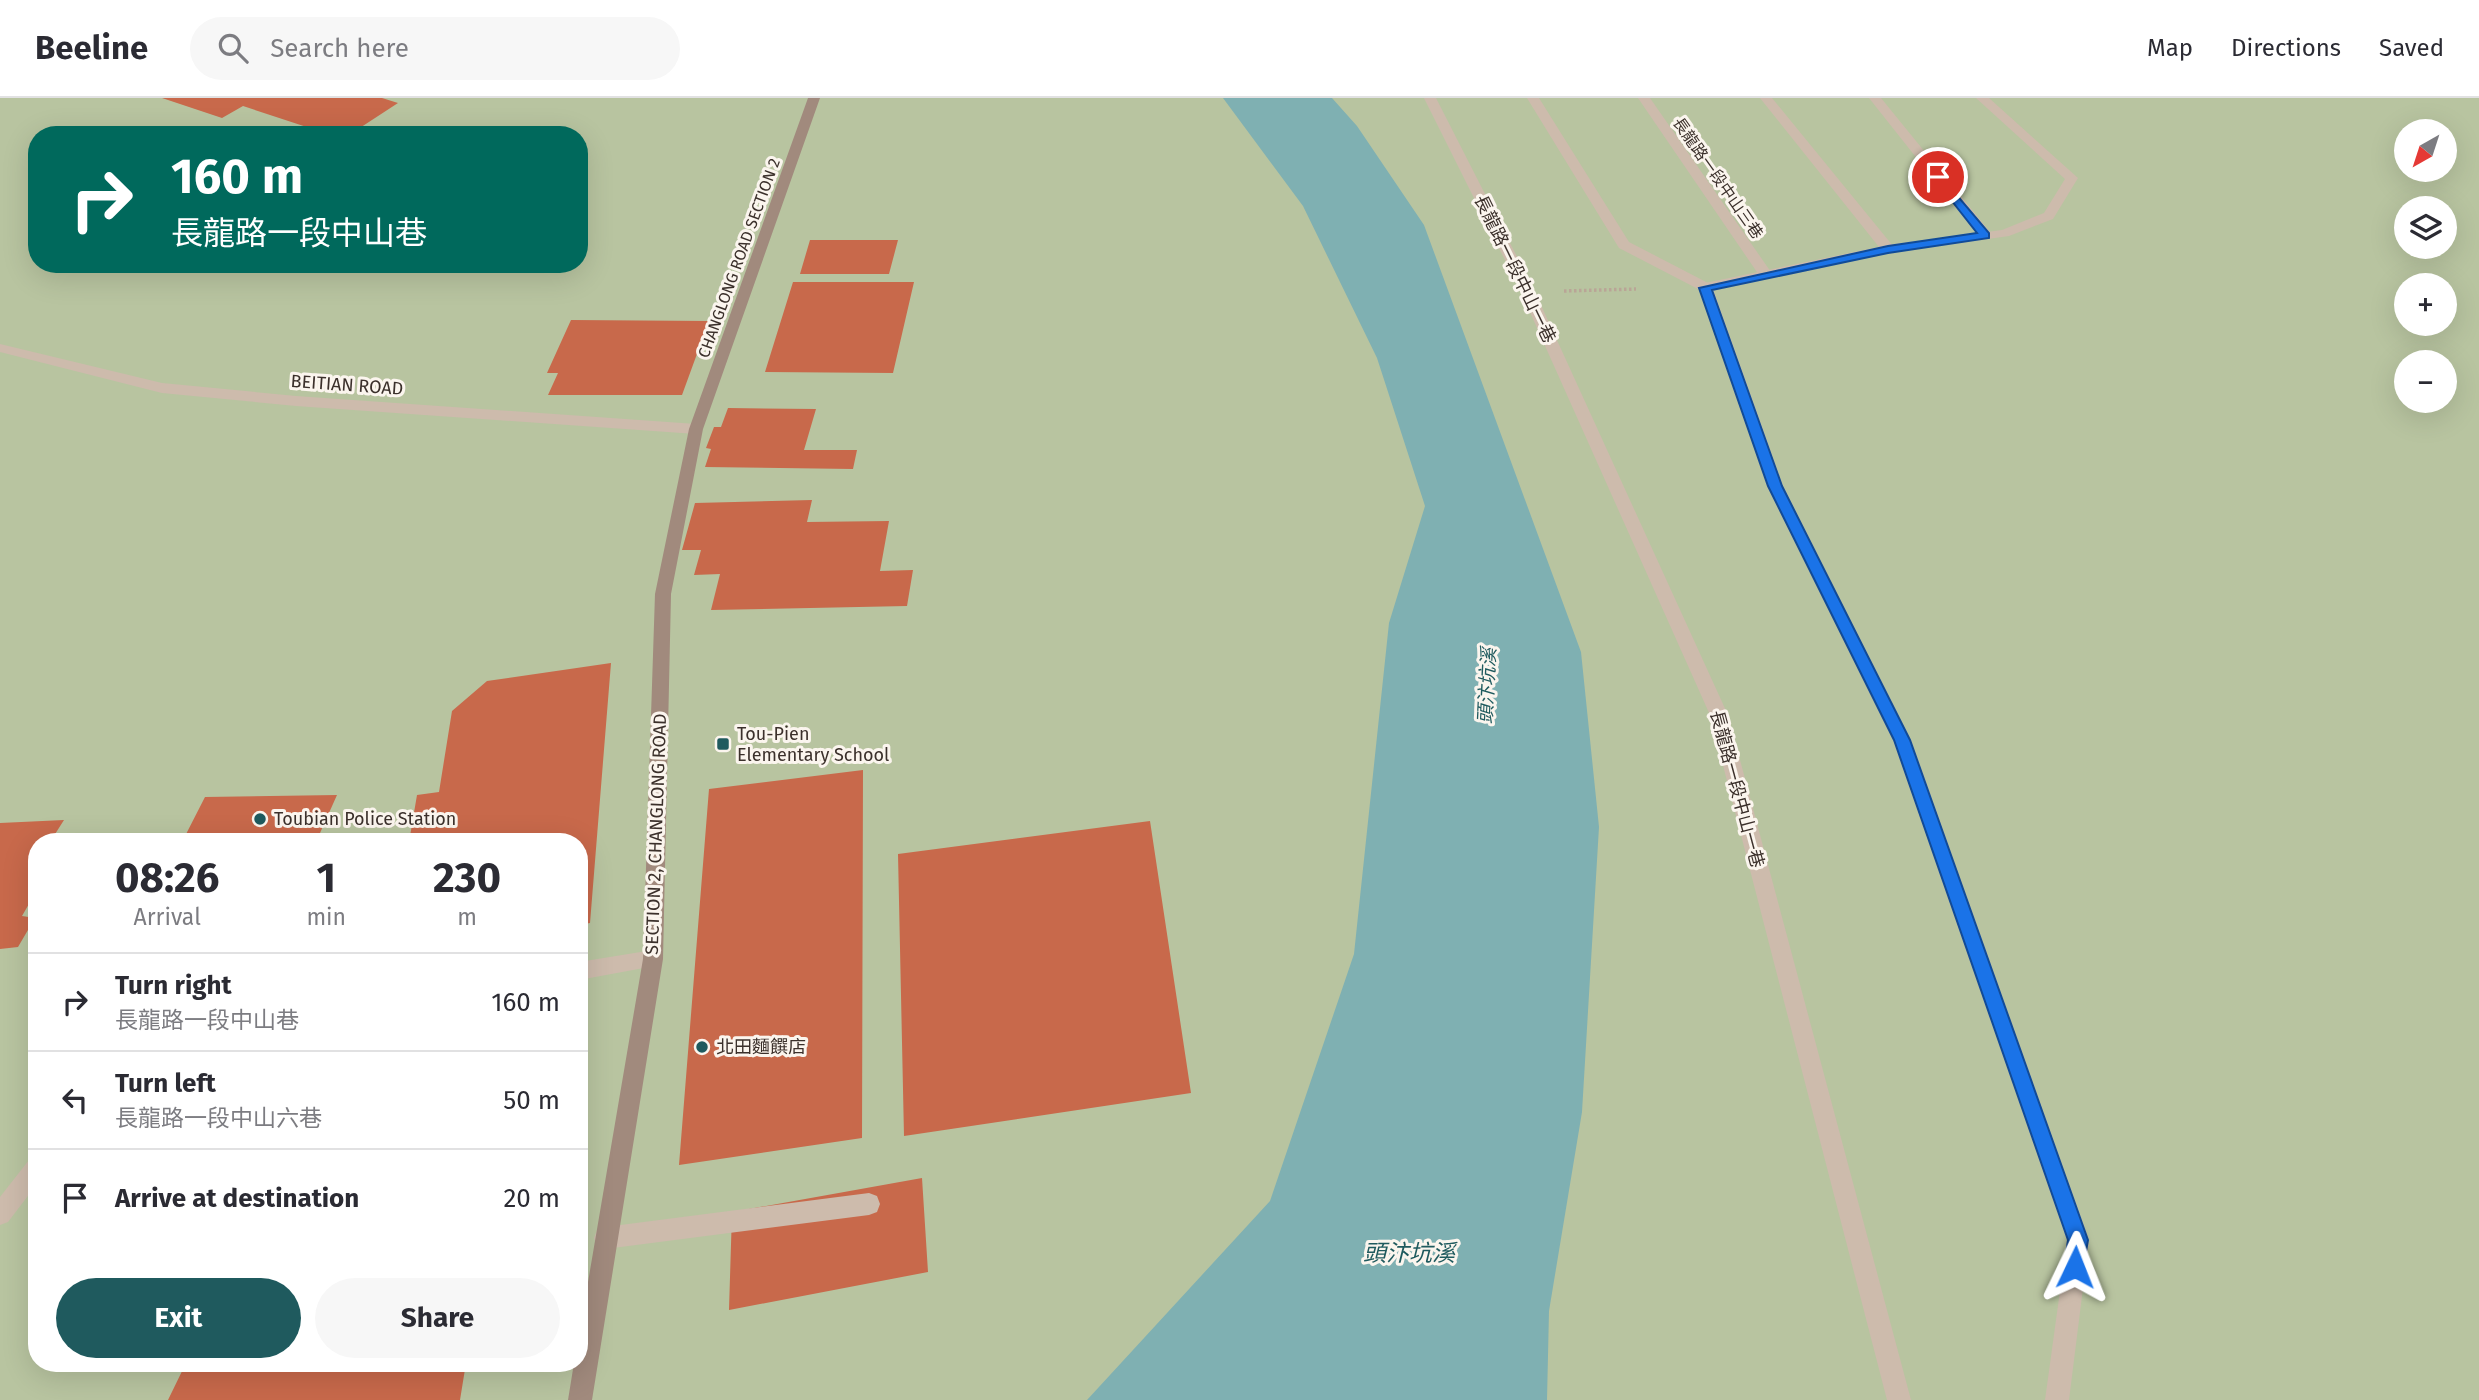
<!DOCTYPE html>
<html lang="en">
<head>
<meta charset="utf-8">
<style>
  body { margin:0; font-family:"Fira Sans","Noto Sans TC",sans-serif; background:#f7f7f7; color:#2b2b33; height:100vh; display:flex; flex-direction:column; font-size:26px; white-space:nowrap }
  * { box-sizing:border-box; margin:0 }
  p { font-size:23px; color:#7c7c81 }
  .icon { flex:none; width:38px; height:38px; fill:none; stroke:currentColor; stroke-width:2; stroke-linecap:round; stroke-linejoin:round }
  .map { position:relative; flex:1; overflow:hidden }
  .sheet { position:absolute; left:28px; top:735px; width:560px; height:539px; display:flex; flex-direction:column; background:#fff; border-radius:28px; box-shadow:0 7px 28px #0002 }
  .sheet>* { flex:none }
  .top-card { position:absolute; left:28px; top:28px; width:560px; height:147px; border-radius:28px; box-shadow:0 7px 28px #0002; background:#00695c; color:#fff; overflow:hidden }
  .needle { width:46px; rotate:219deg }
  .fabs { position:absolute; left:2394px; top:21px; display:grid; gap:14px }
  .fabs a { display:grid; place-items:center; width:63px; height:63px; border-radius:50%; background:#fff; box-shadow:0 7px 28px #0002; font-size:35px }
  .pin { position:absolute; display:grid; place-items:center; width:60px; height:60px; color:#fff; margin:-30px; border:4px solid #fff; border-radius:50%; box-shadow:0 2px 7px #0007 }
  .me { position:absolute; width:77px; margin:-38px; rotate:2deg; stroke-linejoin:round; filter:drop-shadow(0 0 5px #0008) }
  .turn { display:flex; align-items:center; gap:24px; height:147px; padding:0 28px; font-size:32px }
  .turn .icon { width:91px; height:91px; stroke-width:2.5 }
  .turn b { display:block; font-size:49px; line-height:60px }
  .eta { display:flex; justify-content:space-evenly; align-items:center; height:119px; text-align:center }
  .eta b { font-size:42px; font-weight:700; line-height:49px }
  .primary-button { display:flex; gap:14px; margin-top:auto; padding:14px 28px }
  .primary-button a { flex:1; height:80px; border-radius:42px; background:#1f5a5e; color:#fff; font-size:28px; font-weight:700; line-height:80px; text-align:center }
  .primary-button a+a { background:#f7f7f7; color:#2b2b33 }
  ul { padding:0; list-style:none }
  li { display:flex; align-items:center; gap:21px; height:98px; padding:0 28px; border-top:2px solid #e1e1e2 }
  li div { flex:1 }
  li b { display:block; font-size:26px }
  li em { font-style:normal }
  header { display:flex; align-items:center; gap:42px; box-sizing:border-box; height:98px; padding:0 35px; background:#fff; border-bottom:2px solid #e1e1e2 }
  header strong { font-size:33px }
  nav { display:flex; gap:38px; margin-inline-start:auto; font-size:24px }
  .search { width:490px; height:63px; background:#f7f7f7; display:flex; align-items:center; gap:18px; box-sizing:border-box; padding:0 24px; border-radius:38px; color:#7c7c81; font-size:26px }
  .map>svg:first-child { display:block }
  .green { fill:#b8c4a0; fill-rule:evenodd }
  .water { fill:#7fb0b2 }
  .building { fill:#c8694b }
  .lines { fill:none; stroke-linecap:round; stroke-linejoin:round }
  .path { stroke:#b9a596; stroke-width:3.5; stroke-dasharray:2.5 2.5; stroke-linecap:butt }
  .service { fill:#cdbbac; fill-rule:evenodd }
  .minor { fill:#cdbbac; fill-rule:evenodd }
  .tertiary { fill:#cdbbac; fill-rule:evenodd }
  .secondary { fill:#a18a7d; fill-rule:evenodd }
  .route { fill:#1a73e8; stroke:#114b97; stroke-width:2 }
  .poi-dot { fill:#1f5a5e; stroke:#fbf5ee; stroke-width:2.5 }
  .labels { text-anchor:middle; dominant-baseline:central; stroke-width:6; stroke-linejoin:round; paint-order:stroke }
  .far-street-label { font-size:16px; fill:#3b302b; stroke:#fbf5ee }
  .street-label { font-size:18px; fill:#3b302b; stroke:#fbf5ee }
  .poi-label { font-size:18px; fill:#3b302b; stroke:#fbf5ee; text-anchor:start }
  .water-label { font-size:19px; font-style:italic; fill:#1f5a5e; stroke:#fbf5ee }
  .near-water-label { font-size:23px; font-style:italic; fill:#1f5a5e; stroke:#fbf5ee }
</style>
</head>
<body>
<header>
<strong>Beeline</strong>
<div class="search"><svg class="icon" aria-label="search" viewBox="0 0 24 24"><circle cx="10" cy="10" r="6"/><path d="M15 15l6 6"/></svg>Search here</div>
<nav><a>Map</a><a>Directions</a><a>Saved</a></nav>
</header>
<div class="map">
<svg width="2479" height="1302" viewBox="0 0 2479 1302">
  <rect width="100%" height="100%" fill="#f4ebe1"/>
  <path class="green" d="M0,0H2479V1302H0ZM2406,33H2445V72H2406ZM37,37H579V166H37ZM2406,110H2445V149H2406ZM2406,187H2445V226H2406ZM2406,264H2445V303H2406ZM37,744H579V1265H37Z"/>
  <path class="water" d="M1223,0H1332L1357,28L1424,127L1581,554L1599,729L1582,1014L1549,1213L1547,1302H1087L1270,1103L1354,856L1389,525L1425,408L1377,260L1303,108Z"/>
  <path class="building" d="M162,0H382L398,5L349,37H331L243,8L222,20Z
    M810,142H898L889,176H800Z
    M793,184H914L893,275L765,274Z
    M571,222L709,223L682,297H548L558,275H547Z
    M728,310L816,311L804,352H857L853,371L705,369L711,351L706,350L714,329H721Z
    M812,402L807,424L889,423L880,473L913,472L907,508L711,512L720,476L694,477L701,452H682L695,405Z
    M611,565L590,825L579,827V744H409L417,697L439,694L452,613L487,583Z
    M863,672L862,1040L679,1067L709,691Z
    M337,697L316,744H182L205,699Z
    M64,722L50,744H37V792L22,818L35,820L18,849L0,851V725Z
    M1150,723L1191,995L904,1038L898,756Z
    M922,1080L928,1174L729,1212L732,1114Z
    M186,1265H466L460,1302H168Z"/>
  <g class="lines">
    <path class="path" d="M1564,193L1636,191"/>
    <path class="service" d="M1424,0H1436L1535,194L1728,617L1911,1302H1887L1710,617L1521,194Z
      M1527,0H1539L1629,144L1710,186V192H1700L1619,150Z
      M1638,0H1650L1773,177L1771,180H1761Z
      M1760,0H1772L1893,148V154H1883Z
      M1869,0H1881L1990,134V140H1980Z"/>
    <path class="minor" d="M1976,0H1989L2078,80L2053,121L2009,138L1888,155L1713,191L1783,388L1911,642L2089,1142L2069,1302H2045L2067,1142L1893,642L1767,388L1698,189L1705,185L1888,147L2002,132L2044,115L2065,81Z
      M653,852L660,855L663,861L660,867L579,882V864Z
      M37,1059V1086L8,1124L0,1127V1099L29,1062Z
      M869,1095L877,1098L880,1106L877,1114L869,1117L605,1151L597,1148L594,1140L597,1132L605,1129Z"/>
    <path class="tertiary" d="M0,246L162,285L296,298L696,326L703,331L696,336L296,308L162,295L0,254Z"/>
    <path class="secondary" d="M808,0H820L703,331L671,496L663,861L592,1302H568L574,1265H579V1237L643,861L655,496L689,331Z"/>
  </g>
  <path class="route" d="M1938,75L1989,135V140L1888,155L1712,192L1782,388L1910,642L2088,1142L2082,1176L2075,1179L2067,1176L2064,1169L2068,1142L1894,642L1768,388L1699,190L1888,148L1977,135L1933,79Z"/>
  <g class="poi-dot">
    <rect x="716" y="639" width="14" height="14" rx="3.5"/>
    <circle cx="260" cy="721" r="7"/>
    <circle cx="702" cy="949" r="7"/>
  </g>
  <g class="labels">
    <g class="far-street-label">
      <text transform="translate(1718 80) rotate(55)">長龍路一段中山三巷</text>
      <text transform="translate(739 160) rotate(-70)">CHANGLONG ROAD SECTION 2</text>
    </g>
    <g class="street-label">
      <text transform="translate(1515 171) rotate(64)">長龍路一段中山一巷</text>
      <text transform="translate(347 287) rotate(4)">BEITIAN ROAD</text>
      <text transform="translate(1737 691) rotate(75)">長龍路一段中山一巷</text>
      <text transform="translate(656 736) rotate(-88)">SECTION 2, CHANGLONG ROAD</text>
    </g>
    <g class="poi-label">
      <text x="737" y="636">Tou-Pien<tspan x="737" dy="21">Elementary School</tspan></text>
      <text x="274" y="721">Toubian Police Station</text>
      <text x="716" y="949">北田麵饌店</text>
    </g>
    <g class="water-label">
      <text transform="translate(1487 588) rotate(-87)">頭汴坑溪</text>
    </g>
    <g class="near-water-label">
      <text x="1409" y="1155">頭汴坑溪</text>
    </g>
  </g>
</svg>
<div class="fabs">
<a><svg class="needle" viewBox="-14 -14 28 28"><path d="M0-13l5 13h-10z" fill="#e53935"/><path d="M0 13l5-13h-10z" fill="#7c7c81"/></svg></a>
<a><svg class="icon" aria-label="layers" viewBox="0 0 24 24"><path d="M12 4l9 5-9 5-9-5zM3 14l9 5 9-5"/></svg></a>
<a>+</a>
<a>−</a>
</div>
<div class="pin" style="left:1938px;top:79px;background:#d93025"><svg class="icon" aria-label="arrive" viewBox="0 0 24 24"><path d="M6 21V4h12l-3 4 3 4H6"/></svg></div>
<svg class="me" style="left:2075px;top:1169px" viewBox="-20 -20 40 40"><path d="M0-17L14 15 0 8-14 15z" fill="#1a73e8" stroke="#fff" stroke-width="4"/></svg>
<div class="top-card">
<div class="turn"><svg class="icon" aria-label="right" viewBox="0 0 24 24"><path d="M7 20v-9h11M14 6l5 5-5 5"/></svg><div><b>160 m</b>長龍路一段中山巷</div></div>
</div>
<section class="sheet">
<div class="eta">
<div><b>08:26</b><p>Arrival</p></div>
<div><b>1</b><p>min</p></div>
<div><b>230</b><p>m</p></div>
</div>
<ul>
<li><svg class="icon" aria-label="right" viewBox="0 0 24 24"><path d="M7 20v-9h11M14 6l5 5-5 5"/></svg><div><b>Turn right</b><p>長龍路一段中山巷</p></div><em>160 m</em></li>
<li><svg class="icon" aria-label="left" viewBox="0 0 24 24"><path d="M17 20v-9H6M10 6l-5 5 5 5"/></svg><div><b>Turn left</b><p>長龍路一段中山六巷</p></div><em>50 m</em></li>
<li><svg class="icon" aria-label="arrive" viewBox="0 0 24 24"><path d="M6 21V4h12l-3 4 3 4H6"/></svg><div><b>Arrive at destination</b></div><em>20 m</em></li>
</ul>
<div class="primary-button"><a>Exit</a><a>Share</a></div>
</section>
</div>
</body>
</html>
